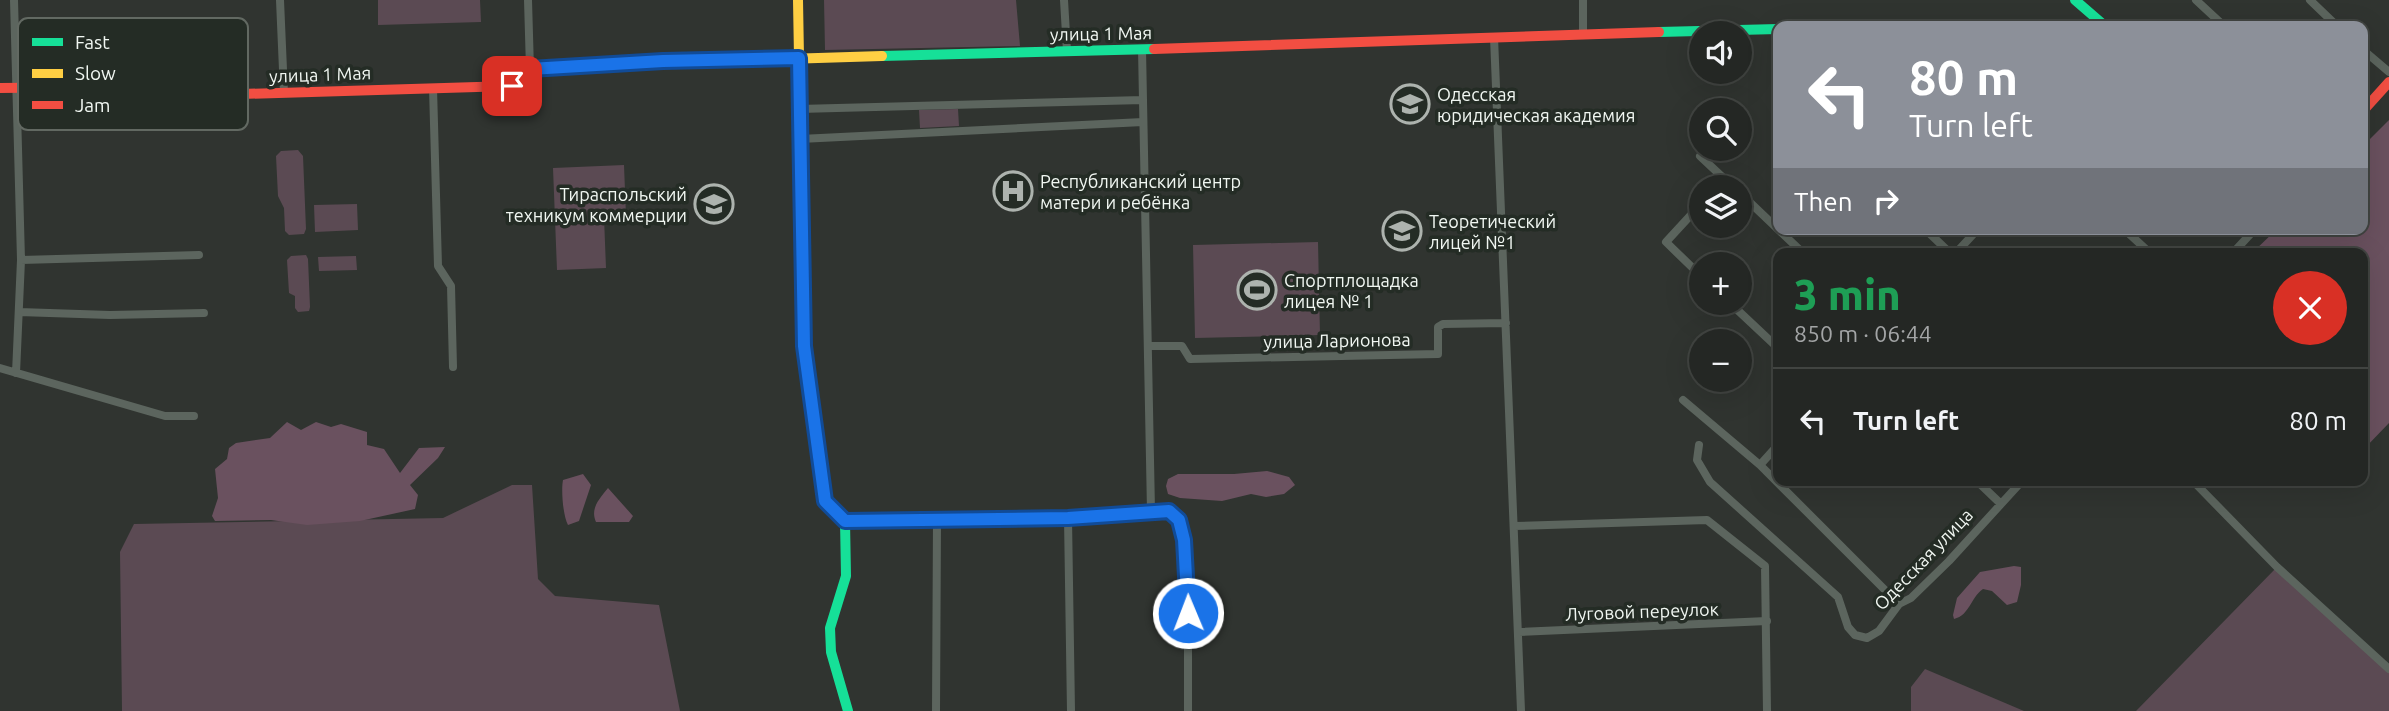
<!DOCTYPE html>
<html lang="en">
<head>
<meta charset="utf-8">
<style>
  body { margin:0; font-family:Ubuntu,sans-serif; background:#303331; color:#f1f3f6; height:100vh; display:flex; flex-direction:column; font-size:26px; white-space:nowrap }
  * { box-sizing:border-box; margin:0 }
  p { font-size:23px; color:#a3a5a6 }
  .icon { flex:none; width:38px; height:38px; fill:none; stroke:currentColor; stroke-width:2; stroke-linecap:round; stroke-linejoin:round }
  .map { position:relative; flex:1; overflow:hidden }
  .side { position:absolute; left:1773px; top:248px; width:595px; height:238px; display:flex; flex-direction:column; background:#242724; border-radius:14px; box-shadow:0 7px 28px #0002,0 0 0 2px #414441 }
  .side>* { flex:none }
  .guide { position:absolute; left:1773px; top:21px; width:595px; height:214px; border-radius:14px; box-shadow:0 7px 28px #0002,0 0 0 2px #414441; background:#8c9099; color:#fff; overflow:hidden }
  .tools { position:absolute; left:1689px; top:21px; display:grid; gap:14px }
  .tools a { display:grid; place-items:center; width:63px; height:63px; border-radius:50%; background:#242724; box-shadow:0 7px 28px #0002,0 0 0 2px #414441; font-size:35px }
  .pin { position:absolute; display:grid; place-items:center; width:60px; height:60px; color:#fff; margin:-30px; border-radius:14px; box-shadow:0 4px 10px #0006 }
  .me { position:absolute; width:77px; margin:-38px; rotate:359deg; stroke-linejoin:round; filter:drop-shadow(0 0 5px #0008) }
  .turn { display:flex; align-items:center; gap:24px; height:147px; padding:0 21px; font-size:32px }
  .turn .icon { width:91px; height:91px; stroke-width:2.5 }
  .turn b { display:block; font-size:49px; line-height:60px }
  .then { display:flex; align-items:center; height:66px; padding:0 21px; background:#0003; gap:14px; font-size:26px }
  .round { display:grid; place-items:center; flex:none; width:74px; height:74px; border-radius:37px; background:#303331 }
  .head { display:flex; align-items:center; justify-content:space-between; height:119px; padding:0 21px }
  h1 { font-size:42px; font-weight:800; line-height:52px; color:#1e9e55 }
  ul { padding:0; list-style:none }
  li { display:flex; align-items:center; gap:21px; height:105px; padding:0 21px; border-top:2px solid #414441 }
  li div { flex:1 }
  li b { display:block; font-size:26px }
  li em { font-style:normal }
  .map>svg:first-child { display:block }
  .green { fill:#5b4a53 }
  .forest { fill:#6a515f }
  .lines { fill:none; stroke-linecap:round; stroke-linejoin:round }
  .street { stroke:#5c655e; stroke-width:8 }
  .fast { stroke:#16e098; stroke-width:10 }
  .slow { stroke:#ffcf43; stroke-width:10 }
  .jam { stroke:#f24e42; stroke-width:10 }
  .route-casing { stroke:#114b97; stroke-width:18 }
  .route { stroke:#1a73e8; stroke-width:12 }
  .labels { text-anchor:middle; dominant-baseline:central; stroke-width:7; stroke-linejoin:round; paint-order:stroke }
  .street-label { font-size:18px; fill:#f1f7f2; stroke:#242c25 }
  .poi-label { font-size:18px; fill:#f1f7f2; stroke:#242c25; text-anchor:start }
  .key { fill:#242c25; stroke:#626962; stroke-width:2 }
  .key-label { font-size:19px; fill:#f1f7f2 }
</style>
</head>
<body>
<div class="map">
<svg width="2389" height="711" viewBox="0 0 2389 711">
  <rect width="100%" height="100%" fill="#303430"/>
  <path class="green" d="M378,0H480L481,22L378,25Z
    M824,0H1016L1020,46L825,50Z
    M958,109L959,126L920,128L919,110Z
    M298,150L303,156L306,229L304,234L289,235L285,231L284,208L278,196L276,156L281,151Z
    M624,165L626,216L604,217L606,268L557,270L553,168Z
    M357,204L358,230L315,232L314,205Z
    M1318,242L1320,335L1195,338L1193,245Z
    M306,255L308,259L310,307L309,311L298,312L295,308V296L289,293L287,260L291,256Z
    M356,256L357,270L319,271L318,257Z
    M512,485H532L538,579L555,596L659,605L680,711H122L120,552L134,524L443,518Z
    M2277,567L2389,669V711H2136Z
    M1925,669L2024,711H1911V687Z"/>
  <path class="forest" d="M2389,120V423L2363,450L2362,254H2251L2277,229H2362L2363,146Z
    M287,422L301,430L316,422L331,427L341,424L367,432V445L384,449L400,473L419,448L445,447L438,458L410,485L418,495L415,509L360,521L307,525L271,520L215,521L212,516L218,498L215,469L227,459L229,448L236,443L270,438Z
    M1267,471L1289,477L1295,485L1284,494L1266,497L1251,494L1222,501L1180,498L1168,494L1166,486L1168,479L1178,474H1234Z
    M583,474L591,485L579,521L568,525C563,516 561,490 563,480Z
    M608,488L633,516L629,522H596C590,509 599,499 608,488Z
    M2014,566L2021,567V585L2017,602L2007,605L1992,591L1983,589C1970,598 1970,615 1954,619L1953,615L1957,598L1980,572Z"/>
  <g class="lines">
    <path class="street" d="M14,0L21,260L16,373
      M280,0L284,93
      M528,0L530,69
      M1064,0L1067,51
      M1583,0V33
      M2196,0L2224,26
      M2310,0L2337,26
      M1956,26L2102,24
      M1494,37L1521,711
      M1142,49L1151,511
      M2362,49L2389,72
      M433,88L438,266L451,286L453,367
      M799,109L1143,100
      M800,139L1143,122
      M1700,156L1733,187
      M1740,193L1804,254
      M1701,204L1666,242L1701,276
      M1925,229L1951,254
      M2124,229L2151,254
      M1955,254L1978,229
      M2232,254L2255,229
      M21,260L199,255
      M1730,303L1778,348
      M19,312L110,315L204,313
      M1148,346H1182L1190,359L1438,354V327L1443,324L1506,323
      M0,368L165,416H194
      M1683,400L1760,465L1899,604
      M1699,445L1697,460L1710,482L1838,597L1848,627L1855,635L1867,638L1879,631L1899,604L1911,598L1949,561L2022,481
      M1760,465L1778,445
      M1977,481L2001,504
      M2193,481L2277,567L2389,669
      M1068,518L1071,711
      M845,521L1068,518L1169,511L1179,520L1184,540L1188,589V711
      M1514,526L1707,520L1765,566L1767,711
      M1519,632L1767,621
      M936,711L937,520"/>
    <path class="fast" d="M2075,0L2105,26
      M1659,32L1778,29
      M882,56L1154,49
      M811,394L825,501L845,521L846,576L830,628L831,652L848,711"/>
    <path class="slow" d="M798,0L804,346L811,394
      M601,65L882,56"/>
    <path class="jam" d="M1154,49L1659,32
      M0,88L190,86L209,95L512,86L530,69L601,65
      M2362,112L2389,82"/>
  </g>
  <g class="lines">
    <g class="route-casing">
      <path id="route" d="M512,86L530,69L663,61L799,58L804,346L825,501L845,521L1068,518L1169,511L1179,520L1184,540L1188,613"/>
    </g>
    <use href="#route" class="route"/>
  </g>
  <defs>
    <g id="university-ring" transform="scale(2.0125)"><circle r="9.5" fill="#242c25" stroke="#adb3ae" stroke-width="1.5"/><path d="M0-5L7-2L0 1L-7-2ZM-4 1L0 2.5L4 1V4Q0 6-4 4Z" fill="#adb3ae"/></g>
    <g id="hospital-ring" transform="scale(2.0125)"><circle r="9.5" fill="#242c25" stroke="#adb3ae" stroke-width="1.5"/><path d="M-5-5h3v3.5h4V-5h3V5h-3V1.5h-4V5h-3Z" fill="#adb3ae"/></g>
    <g id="school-ring" transform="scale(2.0125)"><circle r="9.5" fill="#242c25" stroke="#adb3ae" stroke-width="1.5"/><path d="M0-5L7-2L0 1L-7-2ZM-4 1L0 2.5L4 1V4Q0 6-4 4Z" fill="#adb3ae"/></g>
    <g id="stadium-ring" transform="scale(2.0125)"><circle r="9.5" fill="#242c25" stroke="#adb3ae" stroke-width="1.5"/><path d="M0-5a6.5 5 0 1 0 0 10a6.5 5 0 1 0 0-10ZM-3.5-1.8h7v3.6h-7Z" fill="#adb3ae"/></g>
  </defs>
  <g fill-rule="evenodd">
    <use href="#university-ring" x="1410" y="104"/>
    <use href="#hospital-ring" x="1013" y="191"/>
    <use href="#university-ring" x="714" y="204"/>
    <use href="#school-ring" x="1402" y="231"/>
    <use href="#stadium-ring" x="1257" y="290"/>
  </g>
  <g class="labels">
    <g class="street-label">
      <text transform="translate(1101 33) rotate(-1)">улица 1 Мая</text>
      <text transform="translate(320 74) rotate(-2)">улица 1 Мая</text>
      <text transform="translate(1337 340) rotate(-1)">улица Ларионова</text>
      <text transform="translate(1923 559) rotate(-46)">Одесская улица</text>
      <text transform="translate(1642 611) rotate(-2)">Луговой переулок</text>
    </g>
    <g class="poi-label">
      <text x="1437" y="94">Одесская<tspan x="1437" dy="21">юридическая академия</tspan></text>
      <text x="1040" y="181">Республиканский центр<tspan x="1040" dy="21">матери и ребёнка</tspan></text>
      <text x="687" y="194" text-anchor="end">Тираспольский<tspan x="687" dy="21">техникум коммерции</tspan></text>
      <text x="1429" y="221">Теоретический<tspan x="1429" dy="21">лицей №1</tspan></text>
      <text x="1284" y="280">Спортплощадка<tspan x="1284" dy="21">лицея № 1</tspan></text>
    </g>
  </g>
  <rect x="18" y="18" width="230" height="112" rx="10" class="key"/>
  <rect x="32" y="38" width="31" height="8" fill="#16e098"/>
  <rect x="32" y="69" width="31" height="9" fill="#ffcf43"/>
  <rect x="32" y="101" width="31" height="8" fill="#f24e42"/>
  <g class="key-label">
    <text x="75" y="49">Fast</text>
    <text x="75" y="80">Slow</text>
    <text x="75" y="112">Jam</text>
  </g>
</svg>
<div class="tools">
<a><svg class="icon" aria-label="sound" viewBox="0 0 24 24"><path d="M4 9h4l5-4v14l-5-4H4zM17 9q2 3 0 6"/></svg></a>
<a><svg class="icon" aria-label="search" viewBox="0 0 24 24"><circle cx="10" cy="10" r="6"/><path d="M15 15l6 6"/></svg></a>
<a><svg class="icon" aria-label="layers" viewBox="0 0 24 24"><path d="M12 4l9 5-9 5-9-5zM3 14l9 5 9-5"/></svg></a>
<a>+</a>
<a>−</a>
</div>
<div class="pin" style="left:512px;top:86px;background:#d93025"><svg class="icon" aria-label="arrive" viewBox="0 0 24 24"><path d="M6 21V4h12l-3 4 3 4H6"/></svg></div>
<svg class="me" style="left:1188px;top:613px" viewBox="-20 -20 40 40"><circle r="17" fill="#1a73e8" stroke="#fff" stroke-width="3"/><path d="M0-11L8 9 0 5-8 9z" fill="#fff"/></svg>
<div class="guide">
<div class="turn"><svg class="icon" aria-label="left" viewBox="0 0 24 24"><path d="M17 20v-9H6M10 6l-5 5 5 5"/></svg><div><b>80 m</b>Turn left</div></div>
<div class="then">Then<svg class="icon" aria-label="right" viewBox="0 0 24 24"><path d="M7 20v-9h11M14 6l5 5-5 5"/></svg></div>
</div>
<section class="side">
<div class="head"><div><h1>3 min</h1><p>850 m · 06:44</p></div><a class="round" style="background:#d93025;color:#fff"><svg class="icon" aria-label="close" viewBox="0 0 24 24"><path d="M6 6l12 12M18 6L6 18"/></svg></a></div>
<ul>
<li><svg class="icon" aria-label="left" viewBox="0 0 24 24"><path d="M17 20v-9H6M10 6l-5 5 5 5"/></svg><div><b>Turn left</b></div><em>80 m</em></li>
</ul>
</section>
</div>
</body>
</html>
